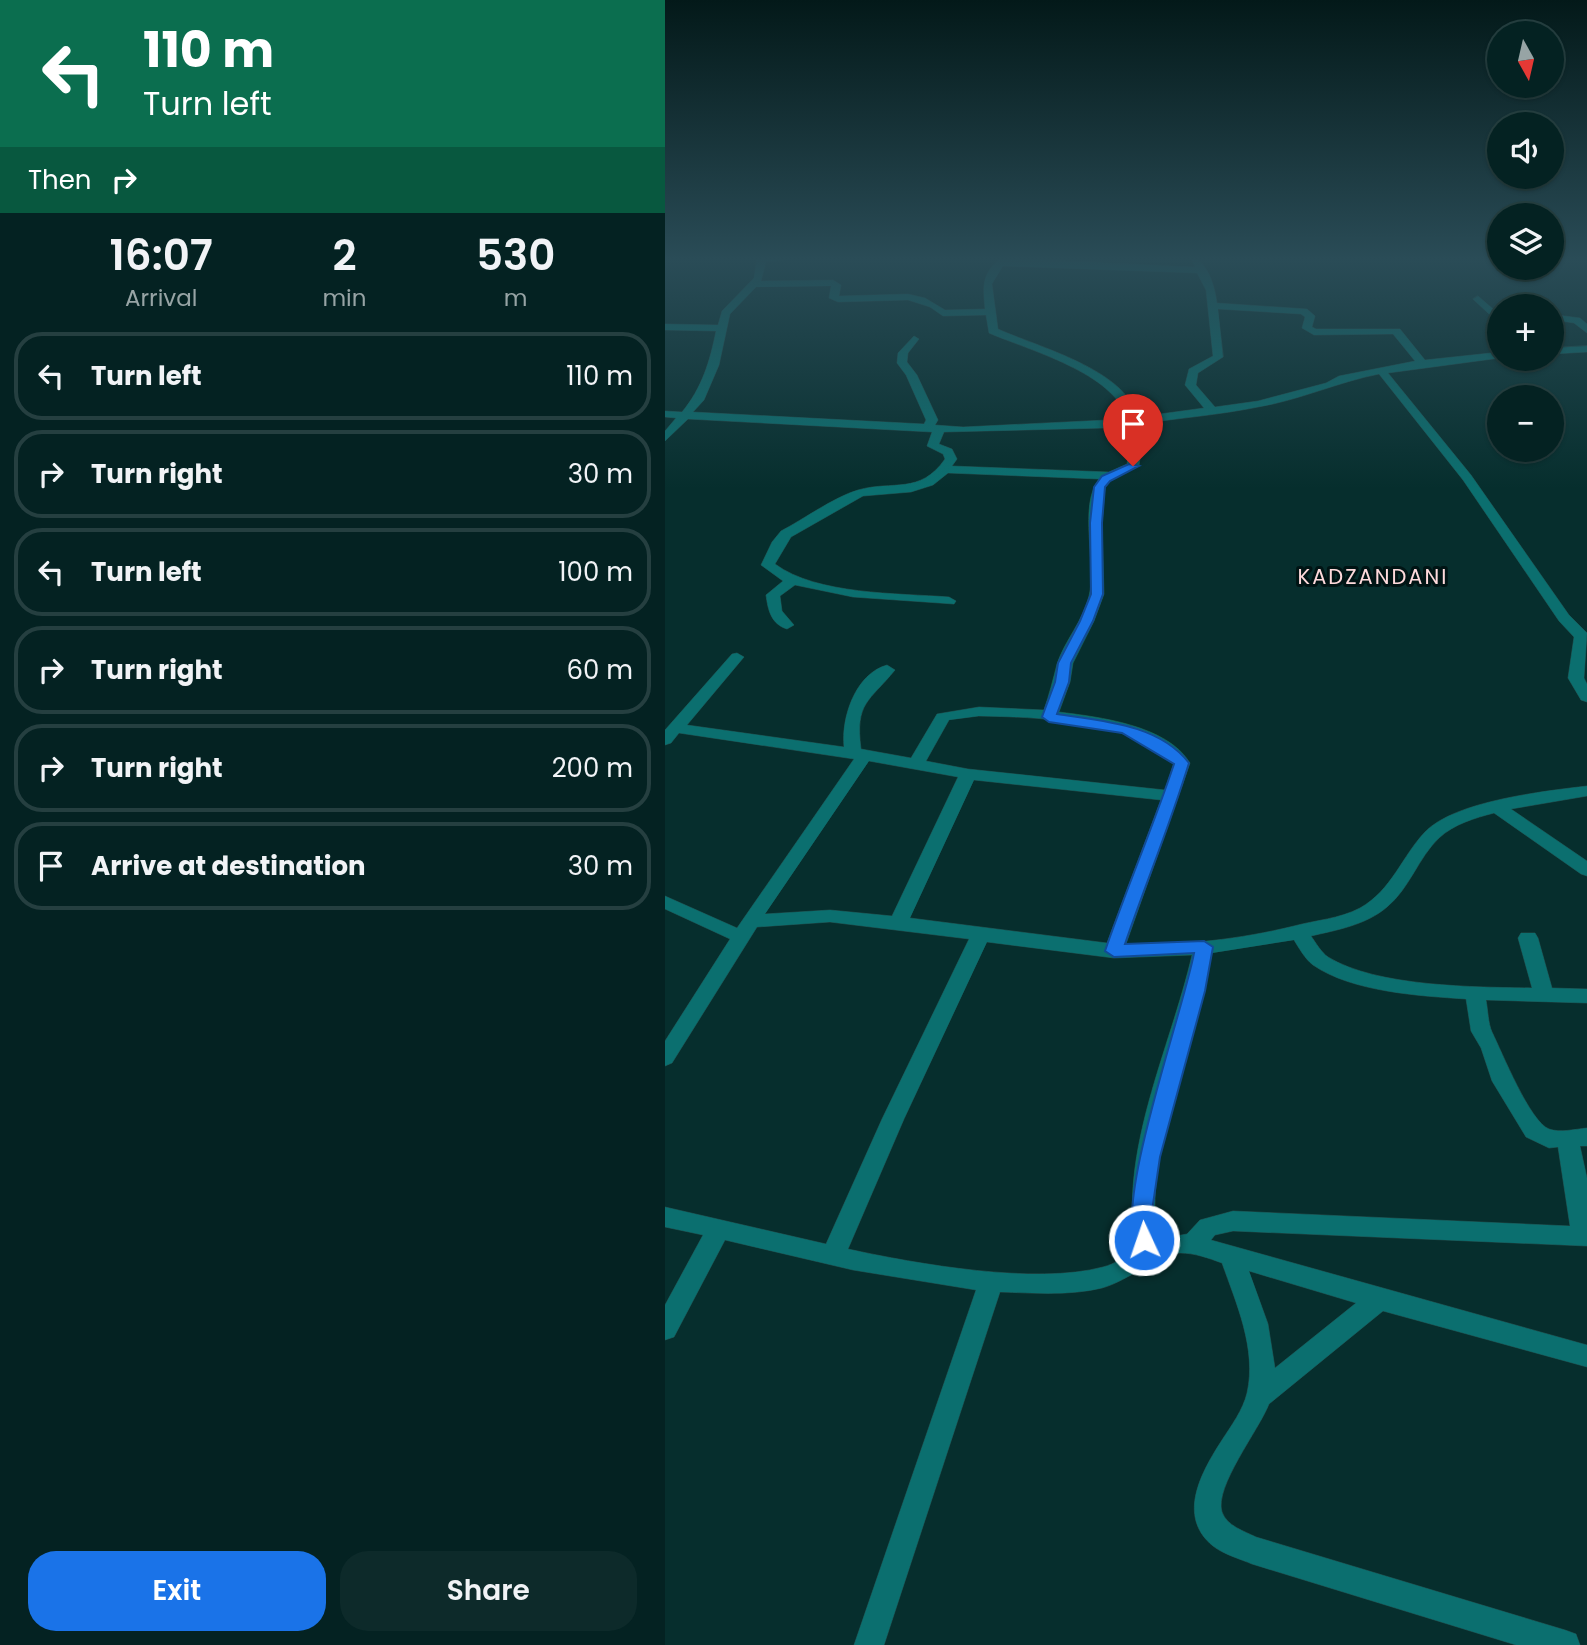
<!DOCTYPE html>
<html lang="en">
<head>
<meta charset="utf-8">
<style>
  body { margin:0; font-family:Poppins,sans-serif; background:#0d2a2a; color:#f1f3f6; height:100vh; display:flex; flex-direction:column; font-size:26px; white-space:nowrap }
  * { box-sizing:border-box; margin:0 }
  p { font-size:23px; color:#97a4a5 }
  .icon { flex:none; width:38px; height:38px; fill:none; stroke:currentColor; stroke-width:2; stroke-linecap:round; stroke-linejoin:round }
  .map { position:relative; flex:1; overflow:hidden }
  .drawer { display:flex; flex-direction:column; background:#042222; width:665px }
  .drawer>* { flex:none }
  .hud { background:#0b6e4f; color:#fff; overflow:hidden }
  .needle { width:46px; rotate:172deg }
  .fabs { position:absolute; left:822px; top:21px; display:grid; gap:14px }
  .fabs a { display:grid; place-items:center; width:77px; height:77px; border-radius:50%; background:#042222; box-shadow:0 2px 5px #0004,0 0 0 2px #253f40; font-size:35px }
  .pin { position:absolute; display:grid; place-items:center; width:60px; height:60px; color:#fff; margin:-72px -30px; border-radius:50% 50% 50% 0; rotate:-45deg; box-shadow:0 0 7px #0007 }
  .pin .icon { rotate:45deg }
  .me { position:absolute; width:77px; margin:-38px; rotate:357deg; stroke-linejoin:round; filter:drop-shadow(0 0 5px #0008) }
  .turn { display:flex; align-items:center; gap:24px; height:147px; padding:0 28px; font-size:32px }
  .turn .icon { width:91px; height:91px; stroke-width:2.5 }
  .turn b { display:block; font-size:49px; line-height:60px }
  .then { display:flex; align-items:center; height:66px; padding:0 28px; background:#0003; gap:14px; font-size:26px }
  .eta { display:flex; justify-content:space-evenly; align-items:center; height:119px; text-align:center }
  .eta b { font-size:42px; font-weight:600; line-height:49px }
  .primary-button { display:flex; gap:14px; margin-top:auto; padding:14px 28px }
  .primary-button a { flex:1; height:80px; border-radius:28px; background:#1a73e8; color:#fff; font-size:28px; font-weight:600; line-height:80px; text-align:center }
  .primary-button a+a { background:#0d2a2a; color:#f1f3f6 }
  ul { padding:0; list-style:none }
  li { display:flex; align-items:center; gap:21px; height:88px; margin:0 14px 10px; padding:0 14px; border:4px solid #253f40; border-radius:28px }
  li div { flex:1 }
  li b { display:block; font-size:26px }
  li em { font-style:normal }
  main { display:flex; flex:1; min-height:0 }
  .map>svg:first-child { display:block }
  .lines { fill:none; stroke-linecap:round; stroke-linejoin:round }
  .street-casing { stroke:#204a49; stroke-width:1 }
  .street { fill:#0b6f6f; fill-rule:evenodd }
  .route { fill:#1a73e8; stroke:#114b97; stroke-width:2 }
  .labels { text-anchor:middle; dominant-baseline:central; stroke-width:6; stroke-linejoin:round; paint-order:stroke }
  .far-quarter-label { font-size:21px; letter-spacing:2px; fill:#fedadc; stroke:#001414 }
</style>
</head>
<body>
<main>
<section class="drawer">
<div class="hud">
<div class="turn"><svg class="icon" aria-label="left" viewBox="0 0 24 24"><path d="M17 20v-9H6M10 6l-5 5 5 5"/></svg><div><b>110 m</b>Turn left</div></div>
<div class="then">Then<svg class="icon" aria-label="right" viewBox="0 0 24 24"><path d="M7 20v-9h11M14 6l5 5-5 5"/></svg></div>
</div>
<div class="eta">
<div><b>16:07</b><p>Arrival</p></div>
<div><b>2</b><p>min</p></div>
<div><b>530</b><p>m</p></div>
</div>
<ul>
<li><svg class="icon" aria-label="left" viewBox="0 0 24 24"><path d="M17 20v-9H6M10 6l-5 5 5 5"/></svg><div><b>Turn left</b></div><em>110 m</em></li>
<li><svg class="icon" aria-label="right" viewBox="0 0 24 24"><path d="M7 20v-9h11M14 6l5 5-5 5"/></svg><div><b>Turn right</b></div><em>30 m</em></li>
<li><svg class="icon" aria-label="left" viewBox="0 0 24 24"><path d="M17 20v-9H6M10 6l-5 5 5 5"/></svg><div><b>Turn left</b></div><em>100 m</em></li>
<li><svg class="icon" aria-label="right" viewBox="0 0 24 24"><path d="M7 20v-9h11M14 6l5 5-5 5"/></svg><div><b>Turn right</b></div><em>60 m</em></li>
<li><svg class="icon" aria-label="right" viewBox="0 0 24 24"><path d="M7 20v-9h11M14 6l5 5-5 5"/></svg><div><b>Turn right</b></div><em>200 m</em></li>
<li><svg class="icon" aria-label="arrive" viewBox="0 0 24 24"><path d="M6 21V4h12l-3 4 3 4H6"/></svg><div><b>Arrive at destination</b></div><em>30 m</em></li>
</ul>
<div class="primary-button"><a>Exit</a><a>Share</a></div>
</section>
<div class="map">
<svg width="922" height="1645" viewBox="0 0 922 1645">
  <rect width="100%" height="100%" fill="#062e2d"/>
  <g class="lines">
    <g class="street-casing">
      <path id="street" d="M92,258H133L101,262L96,281L168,280L176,285L174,296L243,294L260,298L280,310L320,309C318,286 316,274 336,258L530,267L527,261L531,258C544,267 550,287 552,303L642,309L650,316L647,327L651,329H735L760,360L835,352V358L723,373L806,475L904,615L922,633L919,678L922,684V702L916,700L903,678L909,637L894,621L798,480L714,374C673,382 635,400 593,407C554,415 514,418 474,424L478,436L474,466L445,481L440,487L437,523L439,594L429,621L408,663L405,682L394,712C434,717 502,725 525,763L461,944C517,946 576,939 629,926C651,920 674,919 695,908C727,890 737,856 760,832C789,801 880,791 922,786V796L846,809L922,861V876L916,874L829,813C810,818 789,824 774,838C753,858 745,888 722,907C701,925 672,930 646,936C651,943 656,952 663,957C712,987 810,987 867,988L853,938L856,933H870L873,938L887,988L922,989V1003L821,1000C823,1010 823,1023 827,1032C837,1052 865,1122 884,1129C895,1133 911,1129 922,1128V1146H915L922,1178V1246L568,1231L550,1235L546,1240L922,1345V1367L718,1311L604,1404C594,1430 549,1487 557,1512C562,1526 579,1531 591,1537L900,1630L911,1634L915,1645H851L587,1564C575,1559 558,1554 548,1546C511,1516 537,1471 557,1440C566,1426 578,1410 582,1393C592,1349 571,1303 557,1263C543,1258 530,1253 515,1253C494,1254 463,1281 437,1288C404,1296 368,1293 335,1292L219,1645H189L311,1290L188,1270L60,1240L9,1337L0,1340V1305L38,1235L0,1227V1207L161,1244L217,1119L304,939L165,922L92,927L7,1063L0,1066V1041L65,939L0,909V896L72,928L189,759L14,733L6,743L0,745V730L67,654L72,653L79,657L22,725L179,747C176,718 190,674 222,665L230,670C204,702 190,702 196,749L246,758L272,714L314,707L379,710C384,695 388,680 392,664C400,640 418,621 424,596C432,564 413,506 434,479L283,473L268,485L246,492L198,496L126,537L110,564C152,595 233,593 284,597L291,601L289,604L188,597L130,585L115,596L117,611L129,625L122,629C106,624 103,610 101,595L118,581L96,565L107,542L116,531C139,519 169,497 193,490C228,480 255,495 280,459L278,454L262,446L267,432L23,419L0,441V431L11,418L0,417V411L17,412C37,388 45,361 51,331L0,330V324L53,325L57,311L89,278ZM338,266L532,273L541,290L548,356L524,369L520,385L539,408L473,417C460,369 373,347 333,329L327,284ZM166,286L164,298L173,302L243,300L265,307L278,316L321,315L324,333C363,350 450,373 462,419L298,427L270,425L273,420L252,375L242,362L243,353L254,339L249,336L233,353L232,363L241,375L261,420L259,424L28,412L39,400L54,365L65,314L91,287ZM553,309L636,314L640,317L637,328L649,335L728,334L750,361L674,376L661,383L593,401L550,407L531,385L533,373L558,357ZM463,425L466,436L462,464L444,472L287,466L292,459L287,449L274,444L279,432L440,428ZM314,716C372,717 465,720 509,763L500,790L303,769L261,761L284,720ZM204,761L293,777L227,916L165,910L100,914ZM309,780L496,800L442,943L245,918ZM629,940C634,948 640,959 648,965C687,992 755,996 801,999L806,1031L816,1048L827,1081L861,1137L884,1148L893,1147L905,1226L568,1211L535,1220L522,1234L493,1239C477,1159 529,1034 547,953ZM322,942L449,958L527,955C505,1050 453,1151 471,1250C461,1256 450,1264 438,1267C371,1285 252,1264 183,1249L239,1119ZM584,1271L691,1303L610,1368L603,1324Z
        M813,296L835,315V324L810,301L808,299Z
        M892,315L915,318L922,324V333L909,323L889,320V316Z
        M922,346V352L887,354V348Z"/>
    </g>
    <use href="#street" class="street"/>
  </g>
  <linearGradient id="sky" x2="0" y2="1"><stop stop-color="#031919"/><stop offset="0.53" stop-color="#2a4c57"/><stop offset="1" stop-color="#2a4c57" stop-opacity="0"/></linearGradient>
  <rect width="922" height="489" fill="url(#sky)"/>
  <path class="route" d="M464,464L474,466L445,481L440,487L437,523L438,594L428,621L406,663L404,682L392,714C437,721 494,724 524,763C505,825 481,883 460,944L539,941L548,947L540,991L495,1157L487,1211L490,1240L487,1246L479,1249L471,1246C449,1202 518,1012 529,953L449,957L440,951C462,887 488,827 509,764L457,733L384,722L377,717L390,682L393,663L415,621L426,594L425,523L429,487L437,476Z"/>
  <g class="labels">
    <g class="far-quarter-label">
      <text x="708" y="576">KADZANDANI</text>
    </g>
  </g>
</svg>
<div class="fabs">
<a><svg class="needle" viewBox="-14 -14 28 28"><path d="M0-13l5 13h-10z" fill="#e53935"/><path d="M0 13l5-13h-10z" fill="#97a4a5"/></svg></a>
<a><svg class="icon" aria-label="sound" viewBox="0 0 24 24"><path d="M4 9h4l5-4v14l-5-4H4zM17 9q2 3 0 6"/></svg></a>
<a><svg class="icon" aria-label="layers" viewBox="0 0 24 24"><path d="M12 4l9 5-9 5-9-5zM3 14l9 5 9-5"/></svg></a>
<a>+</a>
<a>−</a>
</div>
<div class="pin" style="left:468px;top:466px;background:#d93025"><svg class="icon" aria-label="arrive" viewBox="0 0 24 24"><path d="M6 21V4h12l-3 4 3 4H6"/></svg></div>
<svg class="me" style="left:479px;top:1240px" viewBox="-20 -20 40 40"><circle r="17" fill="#1a73e8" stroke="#fff" stroke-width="3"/><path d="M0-11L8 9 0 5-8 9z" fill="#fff"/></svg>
</div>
</main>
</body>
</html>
